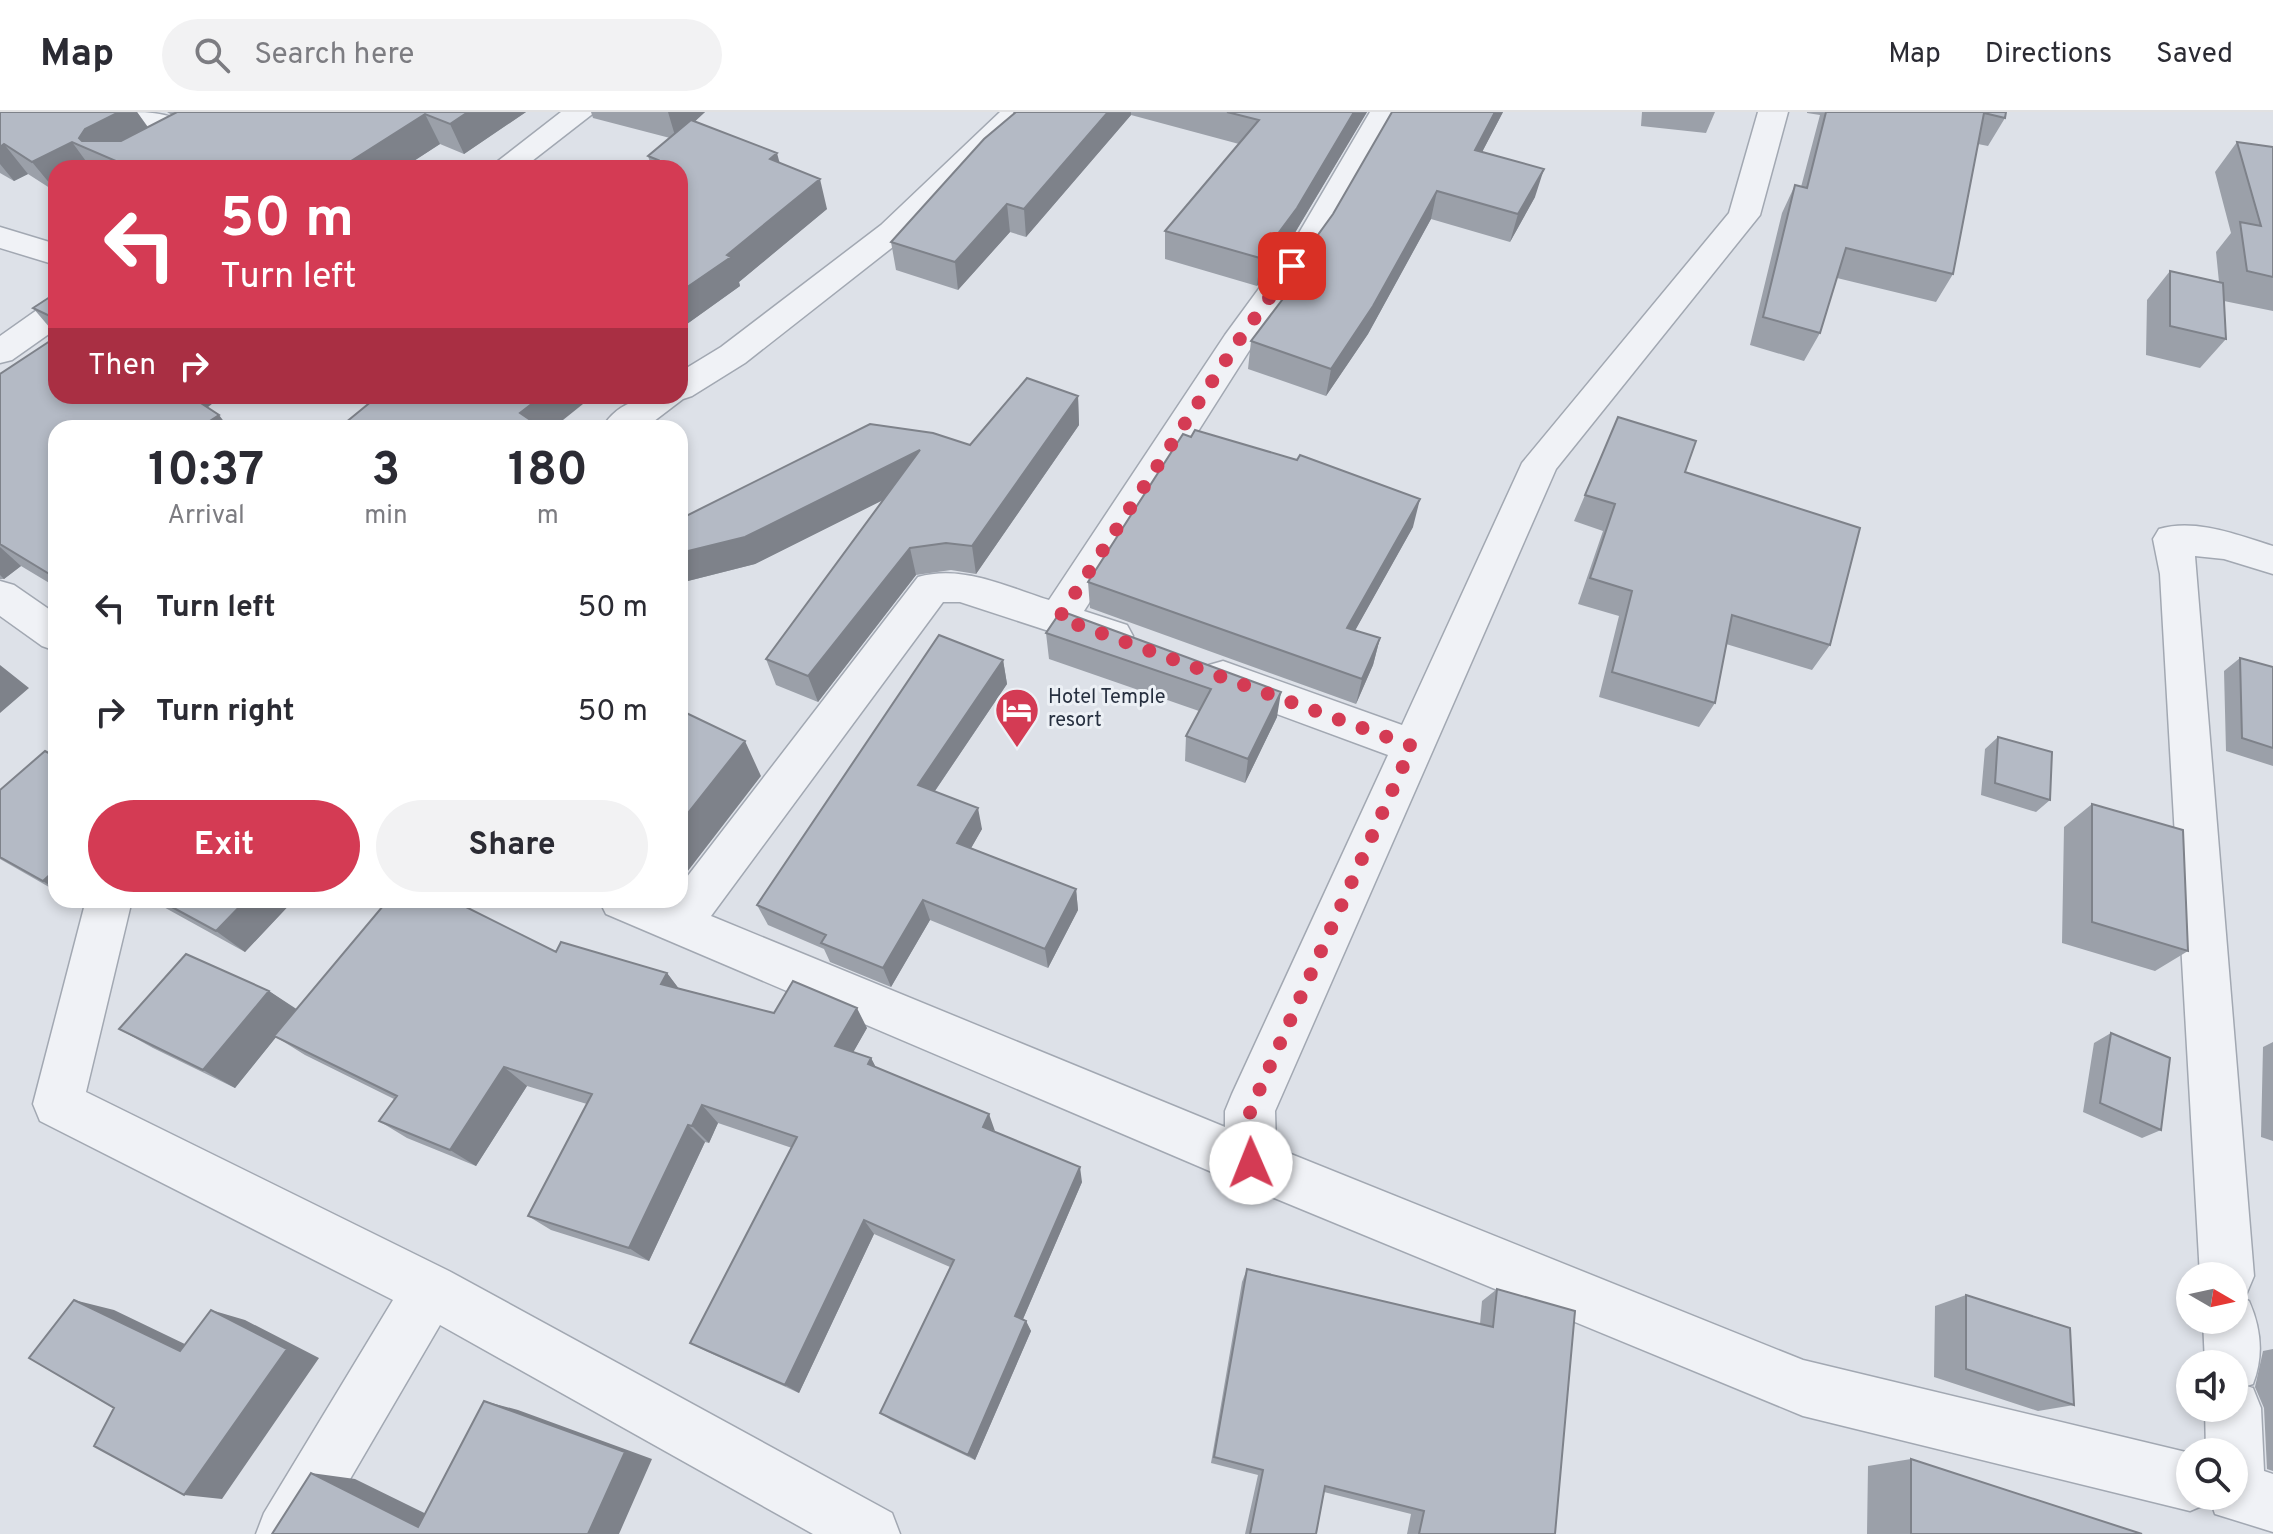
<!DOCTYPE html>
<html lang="en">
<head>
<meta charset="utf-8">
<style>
  body { margin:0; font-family:Overpass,sans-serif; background:#f2f2f3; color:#2b2b33; height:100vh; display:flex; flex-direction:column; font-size:30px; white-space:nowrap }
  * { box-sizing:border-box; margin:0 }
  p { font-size:26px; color:#7c7c81 }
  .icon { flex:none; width:44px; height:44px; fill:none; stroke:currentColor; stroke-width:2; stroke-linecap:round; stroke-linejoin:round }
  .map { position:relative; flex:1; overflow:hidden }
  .details { position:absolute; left:48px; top:308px; width:640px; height:488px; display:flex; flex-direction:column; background:#fff; border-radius:24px; box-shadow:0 4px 12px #0003 }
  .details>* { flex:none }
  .top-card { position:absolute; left:48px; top:48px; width:640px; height:244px; border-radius:24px; box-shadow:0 4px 12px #0003; background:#d43b54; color:#fff; overflow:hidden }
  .needle { width:52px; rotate:99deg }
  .buttons { position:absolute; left:2176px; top:1150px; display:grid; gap:16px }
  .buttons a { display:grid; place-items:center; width:72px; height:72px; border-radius:50%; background:#fff; box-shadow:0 4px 12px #0003; font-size:40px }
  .pin { position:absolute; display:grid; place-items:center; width:68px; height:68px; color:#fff; margin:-34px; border-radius:16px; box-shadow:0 4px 12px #0006 }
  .me { position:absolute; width:88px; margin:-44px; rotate:359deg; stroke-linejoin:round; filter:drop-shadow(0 0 6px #0008) }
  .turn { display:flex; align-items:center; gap:28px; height:168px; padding:0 40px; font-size:36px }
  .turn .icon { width:104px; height:104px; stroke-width:2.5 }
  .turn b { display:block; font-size:56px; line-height:68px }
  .then { display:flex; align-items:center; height:76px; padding:0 40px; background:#0003; gap:16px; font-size:30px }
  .eta { display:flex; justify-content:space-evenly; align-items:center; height:136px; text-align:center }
  .eta b { font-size:48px; font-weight:700; line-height:56px }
  .action { display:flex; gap:16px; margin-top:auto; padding:16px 40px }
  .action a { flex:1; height:92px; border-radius:48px; background:#d43b54; color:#fff; font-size:32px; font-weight:700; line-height:92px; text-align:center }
  .action a+a { background:#f2f2f3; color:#2b2b33 }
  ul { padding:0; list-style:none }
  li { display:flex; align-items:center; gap:24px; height:104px; padding:0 40px }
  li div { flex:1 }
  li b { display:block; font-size:30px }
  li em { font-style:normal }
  header { display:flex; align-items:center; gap:48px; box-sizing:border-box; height:112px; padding:0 40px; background:#fff; border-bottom:2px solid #e1e1e2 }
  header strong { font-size:38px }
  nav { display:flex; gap:44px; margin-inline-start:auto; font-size:28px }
  .search { width:560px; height:72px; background:#f2f2f3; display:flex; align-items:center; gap:20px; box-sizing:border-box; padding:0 28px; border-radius:44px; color:#7c7c81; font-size:30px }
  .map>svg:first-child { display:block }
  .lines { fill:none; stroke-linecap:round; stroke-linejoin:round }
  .minor-casing { stroke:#a2a8b2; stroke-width:3 }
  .minor { fill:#f0f2f6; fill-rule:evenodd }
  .wall { fill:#9ba0a9 }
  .shaded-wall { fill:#7e828a }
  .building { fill:#b4bac5; stroke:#7e828a; stroke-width:2 }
  .route { stroke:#d43b54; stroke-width:14; stroke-dasharray:0 25.2 }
  .labels { text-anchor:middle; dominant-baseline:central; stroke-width:6; stroke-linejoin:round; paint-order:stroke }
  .poi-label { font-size:20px; fill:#262f3f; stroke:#ecf0f5; text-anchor:start }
</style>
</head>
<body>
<header>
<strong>Map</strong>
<div class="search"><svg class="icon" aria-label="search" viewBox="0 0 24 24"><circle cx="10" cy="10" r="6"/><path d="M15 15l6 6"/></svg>Search here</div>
<nav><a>Map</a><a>Directions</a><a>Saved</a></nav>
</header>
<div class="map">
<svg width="2273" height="1422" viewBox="0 0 2273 1422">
  <rect width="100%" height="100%" fill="#dde1e8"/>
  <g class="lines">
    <g class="minor-casing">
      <path id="minor" d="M125,0C151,0 180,0 196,23L191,29C169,35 149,17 130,6Z
        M561,0H595L523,56H489Z
        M1000,0H1032L903,127L745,251L692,284L683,287L645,316H602C620,286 649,284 680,284V260L721,235L881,113Z
        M1370,0H1400L1326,129L1249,239L1084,499L1127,513L1133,524L1127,535L1113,540L960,490H943L711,804L1225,1015V999L1232,982L1388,643L1209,577L1203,565L1209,553L1223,549L1402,613L1522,351L1729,101L1758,0H1788L1760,103L1556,357L1275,999L1276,1036L1803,1248L2190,1341V1384H2234V1340H2206L2205,1296H2234V1252H2205L2203,1208H2234V1164H2200L2160,462L2153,427L2159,417C2195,406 2238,423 2273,434V462L2224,447L2195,444L2254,1164L2246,1183L2241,1185L2249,1189C2261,1216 2264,1244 2253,1272L2247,1274L2253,1276L2261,1296L2264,1359L2273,1362V1420L2215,1402L2211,1390L2190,1399L1803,1304L1233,1069L606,802L599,788H680V774L918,465C962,452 1007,475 1049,488L1225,223L1296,126Z
        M0,115L56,132V153L0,136Z
        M56,190V217L12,248L0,251V224L44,193Z
        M0,469L14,473L56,502V539L42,534L0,504Z
        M86,788H132L86,980L449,1159L892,1401L900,1422H813L440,1213L318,1422H256L264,1401L393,1188L40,1009L33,992Z"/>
    </g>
    <use href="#minor" class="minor"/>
  </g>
  <path class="wall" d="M0,0H137L148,15L172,3L167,0H526L464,42L440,32L403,56H56V80L28,62L14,69L0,61Z
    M591,0H705L694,10L780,51L827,97L739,170L740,174L680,217V56L651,53L648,44L670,26L593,6Z
    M1013,0H1367L1293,124L1257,174L1165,147V119L1239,32L1131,3L1026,125L1010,120L958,178L896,158L891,130L1014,2Z
    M1392,0H1503L1482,40L1535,85L1510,130L1431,107L1368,222L1326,284L1248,257L1251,229L1292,175L1294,156L1333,102Z
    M1642,0H1715L1706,21L1641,14Z
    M1807,0H2006L2005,6L1988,34L1978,32L1953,162L1936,190L1837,166L1820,221L1804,249L1750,233L1782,101L1795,73L1801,75L1820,3L1807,1Z
    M2237,30L2273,35V199L2224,189L2226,227L2200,256L2146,243L2147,188L2170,159L2219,170L2216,140L2231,121L2215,60Z
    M56,181V223L33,196Z
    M0,262L56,316V475L21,454L4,467H0Z
    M1078,284L1079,313L976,462L951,458L916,463L818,590L776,573L766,547L883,388L755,452L680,471V407L970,333Z
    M1618,305L1685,360L1830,533L1812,558L1726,532L1715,591L1699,615L1599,585L1619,504L1578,492L1603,419L1574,409Z
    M1413,415L1355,518L1380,526L1373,553L1356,592L1090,496L1088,470Z
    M1061,499L1277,605L1245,671L1185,649L1186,624L1199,599L1049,547L1046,521Z
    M2240,546L2273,555V654L2226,639L2224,559Z
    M1003,548L1007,572L935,679L982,717L971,736L1076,777L1078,798L1048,856L930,808L891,875L830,850L824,837L768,813L757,793Z
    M1998,625L2050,688L2036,700L1981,683L1985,637Z
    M56,645V779L0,747V678Z
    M2092,692L2188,839L2155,859L2062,831L2064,715Z
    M151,788H294L245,840Z
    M556,840L667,861L678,876L774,901L867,916L853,940L871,946L876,956L995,1020L1082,1070L1023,1207L1026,1209L1031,1219L975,1348L891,1308L880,1301L950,1155L874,1122L799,1281L708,1240L690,1231L792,1036L718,1011L709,1031L705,1030L649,1149L551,1118L528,1104L587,992L527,974L476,1054L407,1026L379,1009L394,987L305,943L276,925L235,976L153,936L119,917L269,879L296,898Z
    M2111,921L2161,1018L2142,1026L2083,1000L2094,931Z
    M2273,930V1029L2261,1025L2263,935Z
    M1247,1157L1480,1212L1482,1189L1497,1177L1555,1422H1407L1411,1402L1324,1380L1316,1422H1245L1258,1363L1211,1351L1242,1170Z
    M1966,1183L2074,1293L2038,1299L1934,1265L1935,1194Z
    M2273,1237V1359L2267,1357L2264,1296L2255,1275L2263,1239Z
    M1911,1347L2142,1422H1867L1868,1354Z"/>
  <path class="shaded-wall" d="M119,0H137L153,23L104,44L85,17Z
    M468,0H526L464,42L450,12Z
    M668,0H705L676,27Z
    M1108,0H1131V3L1026,125L1024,97Z
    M1354,0H1367L1293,124L1257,174L1260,146Z
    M1495,0H1503L1468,67L1475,38Z
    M425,2L440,32L403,56H340Z
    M85,17L104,44L79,26Z
    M72,30L91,56H56V79L32,50Z
    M4,32L28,62L14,69L0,52V35Z
    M777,41L785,71L770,47Z
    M1544,57L1535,85L1510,130L1518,102Z
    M820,67L827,97L739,170L740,174L680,217V180Z
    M1437,79L1431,107L1368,222L1326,284L1331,257Z
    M1007,92L1010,120L958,178L955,150Z
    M183,284H222L198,303Z
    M542,284H593L553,316H528L520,301Z
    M1078,284L1079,313L976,462L972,434Z
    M219,303L229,316H199Z
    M920,338L925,367L755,452L680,471V441Z
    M1420,387L1413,415L1342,542L1347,516Z
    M0,435L21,454L4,467L0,463Z
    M910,436L916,463L818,590L808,564Z
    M1380,526L1373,553L1356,592L1362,567Z
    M1003,548L1007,572L924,695L918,673Z
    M0,553L29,576L0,601Z
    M1281,580L1277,605L1245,671L1248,647Z
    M745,629L761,664L684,764L680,757V711Z
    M978,696L982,717L962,752L957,731Z
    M56,757V778L43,769Z
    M1076,777L1078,798L1048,856L1045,837Z
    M246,788H294L245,840L216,819Z
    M923,788L930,808L891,875L883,856Z
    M667,861L683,882L661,872Z
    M269,879L298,898L235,976L203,958Z
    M857,896L867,916L846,953L835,934Z
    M871,946L881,965L868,952Z
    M504,955L527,974L476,1054L450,1038Z
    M702,993L718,1011L709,1031L692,1014Z
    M989,1002L995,1019L983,1015Z
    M688,1013L705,1030L649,1149L629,1136Z
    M1080,1055L1082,1070L1020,1214L1015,1204Z
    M864,1108L874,1122L799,1281L785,1273Z
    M74,1188L114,1198L216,1247L180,1239Z
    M211,1198L245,1208L319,1246L222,1387L184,1383Z
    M1026,1209L1031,1219L975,1348L968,1343Z
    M484,1289L518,1298L652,1347L619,1422H588Z
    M311,1361L355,1367L457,1417L418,1415Z"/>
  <path class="building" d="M0,0H119L85,17L79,26L82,29H121L177,0H468L450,12L425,2L340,56H132L72,30L32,50L4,32L0,35Z
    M1016,0H1108L1024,97L1007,92L955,150L891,130L984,27Z
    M1227,0H1354L1297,96L1260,146L1165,119L1259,8Z
    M1392,0H1495L1475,38L1544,57L1518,102L1437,79L1373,194L1331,257L1251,229L1304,159L1294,156L1333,102Z
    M1826,0H2006L2005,6L1984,1L1953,162L1846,136L1820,221L1763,205L1795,73L1807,76Z
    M691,8L777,41L770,47L820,67L727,143L731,145L680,180V56H646L658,48L648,44Z
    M2237,30L2273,35V165L2247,159L2240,110L2261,114Z
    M2170,159L2223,171L2226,227L2170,214Z
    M56,181V207L33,196Z
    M56,225V284H190L219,303L199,316H56V466L0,432V262Z
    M1027,266L1078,284L972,434L946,431L910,436L808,564L766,547L920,338L745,425L680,441V407L870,312L933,321L970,333Z
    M378,284H542L520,301L542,316H355L345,311Z
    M1618,305L1696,329L1685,360L1860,416L1830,533L1732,503L1715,591L1612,560L1632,479L1590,466L1615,392L1585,383Z
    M1195,318L1297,348L1300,343L1420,387L1347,516L1380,526L1362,567L1088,470L1183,322L1191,325Z
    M1061,499L1281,580L1248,647L1186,624L1211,577L1046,521Z
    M939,523L1003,548L918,673L978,696L957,731L1076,777L1045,837L923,788L883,856L821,831L826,823L757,793Z
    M2240,546L2273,555V636L2242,626Z
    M680,598L745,629L680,711Z
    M1998,625L2052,640L2050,688L1995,671Z
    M45,639L56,645V757L43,769L0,745V678Z
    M2092,692L2183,718L2188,839L2092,810Z
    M159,788H246L216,819Z
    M388,788H452L556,840L561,830L667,861L661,872L774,901L793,869L857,896L835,934L871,946L868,952L989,1002L983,1015L1080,1055L1015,1204L1026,1209L968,1343L880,1301L954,1148L864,1108L785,1273L690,1231L797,1025L702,993L692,1014L688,1013L629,1136L528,1104L592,982L504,955L450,1038L379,1009L397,984L274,924Z
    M186,842L269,879L203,958L119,917Z
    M2111,921L2170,946L2161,1018L2100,991Z
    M1247,1157L1493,1215L1497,1177L1575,1199L1555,1422H1419L1424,1399L1325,1374L1316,1422H1250L1263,1358L1214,1345Z
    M1966,1183L2070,1216L2074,1293L1966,1257Z
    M74,1188L180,1239L211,1198L287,1237L184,1383L94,1334L114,1296L29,1246Z
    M484,1289L625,1340L588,1422H272L311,1361L418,1415Z
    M1911,1347L2142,1422H1911Z"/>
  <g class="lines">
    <path class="route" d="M1251,1051L1250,999L1412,634L1059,506L1237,231L1292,154"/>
  </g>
  <defs>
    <g id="hotel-pin" transform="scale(2.3)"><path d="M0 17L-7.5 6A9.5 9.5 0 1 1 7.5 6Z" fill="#d43b54" stroke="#ecf0f5"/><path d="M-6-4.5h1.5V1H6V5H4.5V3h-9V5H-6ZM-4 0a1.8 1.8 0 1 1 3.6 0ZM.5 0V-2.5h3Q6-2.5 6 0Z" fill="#fff"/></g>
  </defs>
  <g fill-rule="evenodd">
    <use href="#hotel-pin" x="1017" y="598"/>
  </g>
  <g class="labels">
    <g class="poi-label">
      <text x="1048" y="586">Hotel Temple<tspan x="1048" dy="23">resort</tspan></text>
    </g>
  </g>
</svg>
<div class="buttons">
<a><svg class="needle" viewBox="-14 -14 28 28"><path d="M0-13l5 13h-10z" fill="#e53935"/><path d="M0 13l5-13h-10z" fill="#7c7c81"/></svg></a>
<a><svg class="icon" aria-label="sound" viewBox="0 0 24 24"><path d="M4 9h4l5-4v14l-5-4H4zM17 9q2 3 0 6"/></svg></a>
<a><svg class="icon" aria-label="search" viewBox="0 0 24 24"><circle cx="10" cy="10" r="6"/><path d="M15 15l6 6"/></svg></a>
</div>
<div class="pin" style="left:1292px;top:154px;background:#d93025"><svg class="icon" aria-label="arrive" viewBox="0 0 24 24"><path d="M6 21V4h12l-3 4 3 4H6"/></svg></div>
<svg class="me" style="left:1251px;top:1051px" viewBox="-20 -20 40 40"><circle r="19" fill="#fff"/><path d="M0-13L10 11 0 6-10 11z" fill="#d43b54"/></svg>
<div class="top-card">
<div class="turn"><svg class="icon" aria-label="left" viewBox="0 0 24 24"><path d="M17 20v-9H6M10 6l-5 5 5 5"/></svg><div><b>50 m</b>Turn left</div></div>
<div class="then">Then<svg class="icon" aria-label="right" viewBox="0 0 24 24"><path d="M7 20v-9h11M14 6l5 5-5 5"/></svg></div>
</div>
<section class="details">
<div class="eta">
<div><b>10:37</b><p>Arrival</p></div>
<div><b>3</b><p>min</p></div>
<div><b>180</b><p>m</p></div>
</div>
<ul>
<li><svg class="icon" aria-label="left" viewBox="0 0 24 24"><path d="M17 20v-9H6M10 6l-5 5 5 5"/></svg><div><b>Turn left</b></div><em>50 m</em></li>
<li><svg class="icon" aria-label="right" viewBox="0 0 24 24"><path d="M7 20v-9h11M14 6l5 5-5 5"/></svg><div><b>Turn right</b></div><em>50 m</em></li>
</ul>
<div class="action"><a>Exit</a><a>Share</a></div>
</section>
</div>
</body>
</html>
